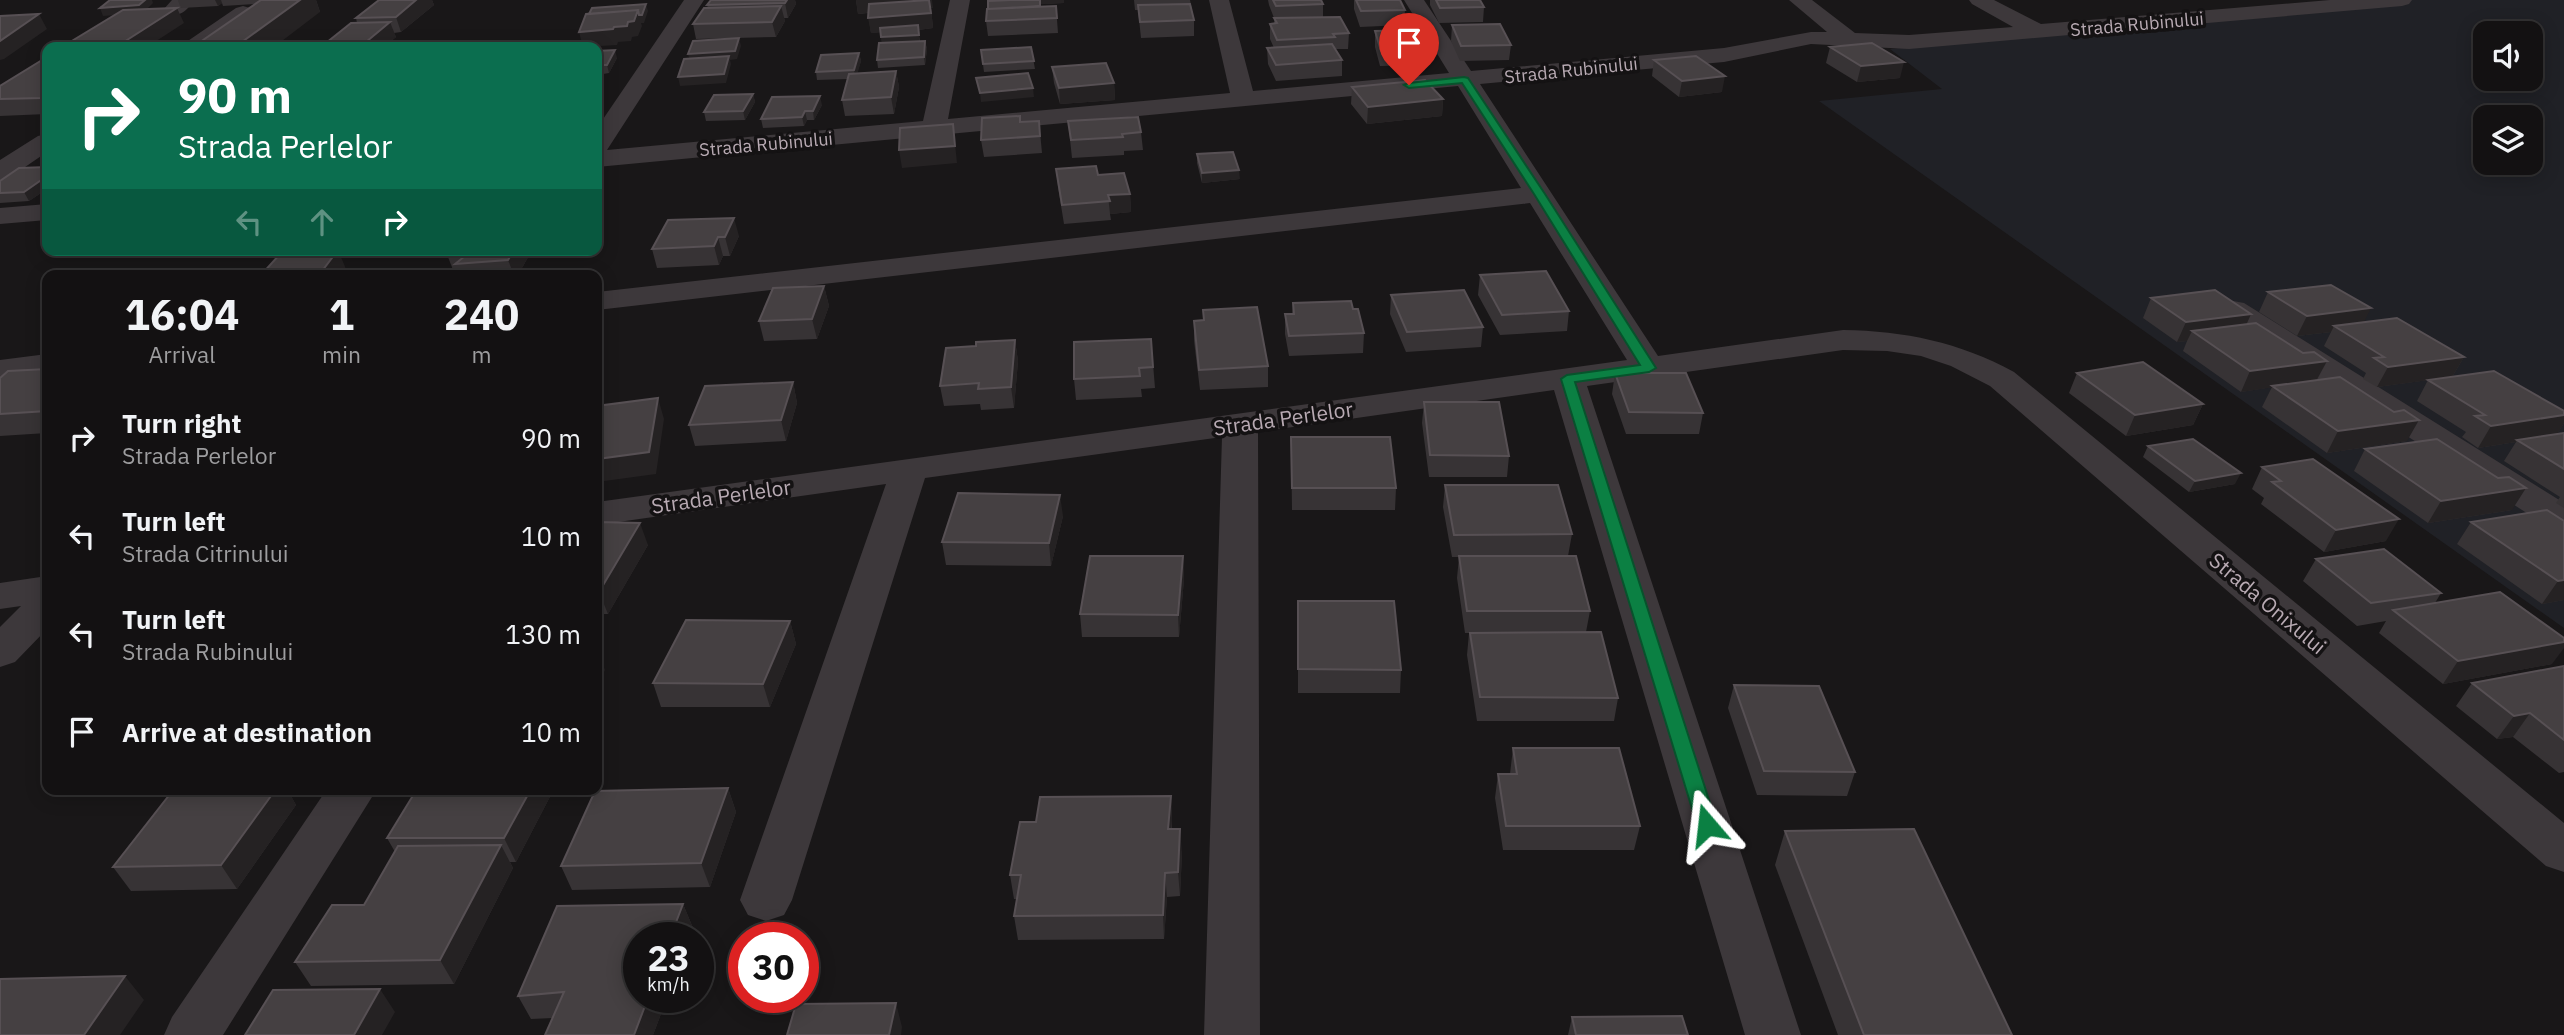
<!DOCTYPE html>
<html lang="en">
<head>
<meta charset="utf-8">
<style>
  body { margin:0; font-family:"IBM Plex Sans",sans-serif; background:#1c1a1b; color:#f1f3f6; height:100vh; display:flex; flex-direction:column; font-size:26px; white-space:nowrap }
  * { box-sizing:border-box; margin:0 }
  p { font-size:23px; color:#9d9d9f }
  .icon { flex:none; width:38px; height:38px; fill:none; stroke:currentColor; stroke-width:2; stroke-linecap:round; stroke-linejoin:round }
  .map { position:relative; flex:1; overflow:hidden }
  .details { position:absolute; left:42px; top:270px; width:560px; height:525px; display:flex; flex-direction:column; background:#131112; border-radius:14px; box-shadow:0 4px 18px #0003,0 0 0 2px #323132 }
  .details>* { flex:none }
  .top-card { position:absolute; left:42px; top:42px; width:560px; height:214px; border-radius:14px; box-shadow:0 4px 18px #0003,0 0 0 2px #323132; background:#0b6e4f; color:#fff; overflow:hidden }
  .fabs { position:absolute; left:2473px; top:21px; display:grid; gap:14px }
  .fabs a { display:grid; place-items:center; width:70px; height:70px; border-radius:14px; background:#131112; box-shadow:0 4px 18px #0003,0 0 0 2px #323132; font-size:35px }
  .speed { position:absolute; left:623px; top:922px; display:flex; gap:14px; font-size:35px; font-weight:700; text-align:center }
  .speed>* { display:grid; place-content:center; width:91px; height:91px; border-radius:50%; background:#131112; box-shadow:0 4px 18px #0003,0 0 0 2px #323132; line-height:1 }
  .speed small { font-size:18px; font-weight:400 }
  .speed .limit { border:10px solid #d22; background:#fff; color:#111 }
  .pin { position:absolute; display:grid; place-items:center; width:60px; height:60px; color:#fff; margin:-72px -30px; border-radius:50% 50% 50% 0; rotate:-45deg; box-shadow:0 0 7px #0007 }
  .pin .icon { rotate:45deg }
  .me { position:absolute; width:77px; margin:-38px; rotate:343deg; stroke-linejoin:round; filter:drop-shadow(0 0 5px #0008) }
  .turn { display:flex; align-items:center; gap:24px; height:147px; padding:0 21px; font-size:32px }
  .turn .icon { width:91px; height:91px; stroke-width:2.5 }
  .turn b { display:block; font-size:49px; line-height:60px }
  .lanes { display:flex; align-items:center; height:66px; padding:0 21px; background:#0003; justify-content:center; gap:35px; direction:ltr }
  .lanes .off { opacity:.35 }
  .eta { display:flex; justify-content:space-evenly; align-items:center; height:119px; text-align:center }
  .eta b { font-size:42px; font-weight:700; line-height:49px }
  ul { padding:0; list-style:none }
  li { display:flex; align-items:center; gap:21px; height:98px; padding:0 21px }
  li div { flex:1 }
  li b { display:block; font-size:26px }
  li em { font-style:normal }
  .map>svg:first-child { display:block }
  .green { fill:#202126; fill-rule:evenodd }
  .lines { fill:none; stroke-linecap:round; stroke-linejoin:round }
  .street { fill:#3d383b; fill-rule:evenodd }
  .wall { fill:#373335 }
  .shaded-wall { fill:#252223 }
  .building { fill:#454042; stroke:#575054; stroke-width:2 }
  .route { fill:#0b8043; stroke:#07532c; stroke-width:2 }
  .labels { text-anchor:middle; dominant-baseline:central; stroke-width:7; stroke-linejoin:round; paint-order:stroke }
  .far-street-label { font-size:18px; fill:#b8aab3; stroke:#141213 }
  .street-label { font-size:21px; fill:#b8aab3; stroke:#141213 }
</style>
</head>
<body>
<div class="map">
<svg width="2564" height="1035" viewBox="0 0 2564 1035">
  <rect width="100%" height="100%" fill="#191718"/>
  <path class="green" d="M2398,0H2564V628L1819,101L1942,89L1890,49ZM2485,33H2530V79H2485ZM2485,117H2530V163H2485Z"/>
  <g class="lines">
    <path class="street" d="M172,0H194C187,11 179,18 166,14L163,10Z
      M684,0H704L607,150L923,121L950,0H970L948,119L1230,93L1209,0H1229L1253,91L1449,73L1404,0H1424L1471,71L1724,48L1811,32H1827L1789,0H1812L1855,33L1909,35L2013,27L1972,4L1969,0H1994L2041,24L2330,0H2412L2409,4L2402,6L1909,49L1811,44L1724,62L1480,84L1658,356L1843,330C1905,331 1959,342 2014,372L2564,823V872L2546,866L1990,386L1951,366L1921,356L1887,351L1843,350L1587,386L1801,1035H1745L1554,390L1258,432L1260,1035H1204L1222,437L925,478L792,900L784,915L766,921L748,915L740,900L886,484L597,525V502L1627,360L1530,203L597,310V292L1521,188L1458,86L597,167V128Z
      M243,6L250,8L253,12L250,16L204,47H179L236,8Z
      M47,134V152L9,178L0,180V160L38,136Z
      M47,204V220L0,224V208Z
      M2233,301L2244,303L2564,503V532L2550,528L2222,317L2217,310L2222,303Z
      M47,354V374L0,380V360Z
      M47,576V629L15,662L0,667V627L21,606L0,609V583Z
      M327,789H377L223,1035H164L172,1017Z"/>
  </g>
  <path class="wall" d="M178,0H316L320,12L255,4L223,6L222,3L218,6L181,8L178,1Z
    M379,0H432L434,5L401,32L394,33L396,37L384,47H321L357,23L356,18Z
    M711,0H795L796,4L788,18H784L785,21L776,37L696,39L693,24L708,8L707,5Z
    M856,0L933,8H931L933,28L918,30L920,41H925L927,49L925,65L878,68L877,60L882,43L881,32L871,33L868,13L858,14Z
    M1007,0H1064V3L1040,4V6H1056L1058,33L988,36L986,21Z
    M1134,0H1190L1194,20V36L1141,38L1138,10H1135Z
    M1268,0H1321L1323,4V17L1349,33L1348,49H1335L1342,60V76L1276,81L1268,64L1267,48H1274L1270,39V24H1274V18L1269,5Z
    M1354,0H1400L1405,10L1404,25L1360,27L1354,9Z
    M1430,0H1480L1484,7L1483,22L1439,23L1430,5Z
    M1452,25L1511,45L1509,60L1460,61L1451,41Z
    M1375,31L1428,50L1427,65L1380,66L1375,47Z
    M1031,47L1035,69L984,72L981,50Z
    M1830,47L1900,78L1857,82L1826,63Z
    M597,51L617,58L609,73L603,74L604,80L597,92Z
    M859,53L861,61L857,73L896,71L899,87L894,114L845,116L842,100L848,79L817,80L816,72Z
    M47,57V114L0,116V86Z
    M1654,60L1722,92L1679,97L1652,76Z
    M1052,67L1114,83L1115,100L1060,104L1054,83Z
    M1352,87L1443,99L1442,116L1367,124L1351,104Z
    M753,94L755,102L745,120L706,121L704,112Z
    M822,105L814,120H807L804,126L763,128L761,119Z
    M1039,121L1042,153L984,157L981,140L1021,122Z
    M1068,121L1141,132L1143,150L1124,151V155L1072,158Z
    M1197,154L1240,179L1202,183L1197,163Z
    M47,167V190V189L29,201L0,203V181Z
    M1056,169L1098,175L1130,194L1131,212L1110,214L1111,220L1064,224L1058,187Z
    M668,220L739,236L730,256H723L719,265L657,268L652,249Z
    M453,250H530L531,252L518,275H455L448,257Z
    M1480,275L1569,311L1567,331L1500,335L1478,295Z
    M824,286L829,306L817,339L764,341L759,321Z
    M2268,292L2364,322L2464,357L2452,377L2564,423L2557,434L2564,433V508L2556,503L2560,497L2504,461L2516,442L2478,448L2462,437L2466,432L2417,401L2428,380L2377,387L2363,379L2366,373L2324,346L2331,332L2297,336L2259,312Z
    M1391,295L1483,327L1481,347L1406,352L1390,314Z
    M2151,298L2251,314L2247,324L2303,353L2327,361L2317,380L2407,441L2327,453L2262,407L2272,387L2241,392L2183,351L2187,341L2177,342L2143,318Z
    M1293,303L1364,333L1363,353L1289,356L1285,334V314H1292Z
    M1203,310L1268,366V387L1200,390L1194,341V321L1204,320Z
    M1151,339L1155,388L1141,389L1142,397L1076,400L1074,379Z
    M1015,340L1018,361L1014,408L981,410L980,404L944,406L940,386L976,346Z
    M47,369V433L0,436V378Z
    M1615,373L1703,413L1699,434H1626L1612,394Z
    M2077,373L2203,404L2193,425L2126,436L2069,393Z
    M793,382L797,403L786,441L695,446L689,425Z
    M1424,402L1509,456L1507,477H1429L1422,423Z
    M1291,437L1396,488L1395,510H1292Z
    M2148,446L2235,484L2189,492L2143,457Z
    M2365,449L2512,510L2428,523L2354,471Z
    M2262,467L2386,541L2324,552L2261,504L2264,498L2252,489Z
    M1445,485L1572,534L1568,556L1590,611L1586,632L1618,698L1614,721H1477L1467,655L1469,633H1465L1457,578L1459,557H1452L1443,507Z
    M1063,516L1051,566L946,565L942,542Z
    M2564,521V600L2542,604L2457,544L2471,522Z
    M597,522L648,545L608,614H597Z
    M1183,556L1184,579L1179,637H1082L1080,614Z
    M2316,559L2441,593L2435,603L2552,664L2443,684L2379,633L2386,621L2357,626L2303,581Z
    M1298,601L1401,670L1400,693H1298Z
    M790,621L796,644L770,707H661L653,683Z
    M2564,666V772L2559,773L2513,737L2497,739L2456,706L2472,683Z
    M1734,685L1855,772L1847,796L1757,795L1728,708Z
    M1513,748L1640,826L1634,850H1503L1495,798L1498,774H1510Z
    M728,788L736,812L710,887L572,890L561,866Z
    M174,789H287L296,805L237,889L131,891L113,867Z
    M554,789L516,862H510L513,868L454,984L311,986L295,962L364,905L395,852L387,838Z
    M1171,796L1172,820V829L1182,853L1180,896L1167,897L1164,939L1018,940L1014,916L1017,899H1014L1010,875L1036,822Z
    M1785,831L2012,1035H1838L1775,865Z
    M683,904L693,928L639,998H667L653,1035L553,1018L531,1019L518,996Z
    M1572,1017L1688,1035H1568Z"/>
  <path class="shaded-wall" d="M145,0H152L153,3L143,13L103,16L100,8Z
    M215,0H221L222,3L218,6Z
    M300,0H316L320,12L274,47H235Z
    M416,0H432L434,5L401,32L396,17Z
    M787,0H795L796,4L788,18L785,3Z
    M856,0H932L933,8H931L933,28L918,30L920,43L882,45L881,37L918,30L871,33L868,18L904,8L858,14Z
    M1007,0H1064V3L1008,6Z
    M646,4L648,11L644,23H641L642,26L638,36L632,37L631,41L618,42L617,45L583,47L579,32L589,27L638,10Z
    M781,6L785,21L776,37L772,22Z
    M177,8L184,23L147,47H116Z
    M39,14L47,29L4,59L0,60V41Z
    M390,22L396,37L384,47H360Z
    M739,38L741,46L737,59L730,60L731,64L726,83L680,86L678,77L690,62L688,54Z
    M925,41L927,49L925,65L924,57Z
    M615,50L617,58L609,73L607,65Z
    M859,53L861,61L856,79L854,70Z
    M1904,62L1900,78L1857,82L1861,66Z
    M600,64L604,80L597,92V68Z
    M896,71L899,87L894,114L891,97Z
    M1725,76L1722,92L1679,97L1682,81Z
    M1114,83L1115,100L1060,104L1059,88Z
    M1033,88L1034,97L981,102L980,93Z
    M47,94V107L42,98Z
    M753,94L755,102L745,120L743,111Z
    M820,96L822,105L814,120L813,111Z
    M1443,99L1442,116L1367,124L1368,107Z
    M805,111L807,120L804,126L802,117Z
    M953,124L957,163L902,168L899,150Z
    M1239,170L1240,179L1202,183V173Z
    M47,176V188H46L47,189L29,201L24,192Z
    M1130,194L1131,212L1110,214L1108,195Z
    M734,218L739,236L730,256L725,237Z
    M718,237L723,256L719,265L714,246Z
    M338,250L346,269L342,275H319Z
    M514,250H530L531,252L518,275H514L508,260Z
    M824,286L829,306L817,339L812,319Z
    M2371,308L2361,328L2334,326L2331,332L2297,336L2307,316Z
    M2251,314L2242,334L2192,331L2187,341L2177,342L2186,322Z
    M1015,340L1018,361L1014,408L1011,387Z
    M2464,357L2452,377L2377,387L2388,367Z
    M2327,361L2316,381L2241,392L2250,371Z
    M793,382L797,403L786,441L781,420Z
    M658,398L664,419L656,474L597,482V459Z
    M2203,404L2193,425L2126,436L2135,415Z
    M2564,415V423L2556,436L2517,440L2516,442L2478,448L2491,426Z
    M2419,420L2407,441L2327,453L2338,431Z
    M2241,473L2235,484L2189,492L2195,481Z
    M2526,488L2512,510L2428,523L2441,501Z
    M1060,495L1063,516L1051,566L1049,543Z
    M2399,519L2386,541L2324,552L2336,530Z
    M640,523L648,545L608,614L599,592Z
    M1183,556L1184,579L1179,637L1178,615Z
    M2564,580V600L2542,604L2558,581Z
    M790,621L796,644L770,707L763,684Z
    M2564,642V648L2552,664L2443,684L2458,661Z
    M597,649L605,670L597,686Z
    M2530,713L2513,737L2497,739L2514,716Z
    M728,788L736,812L710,887L701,863Z
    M276,789H287L296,805L237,889L221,865Z
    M531,789H554L516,862L504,838Z
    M1171,796L1172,820L1170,853L1168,829Z
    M1180,829L1182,853L1180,896L1178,872Z
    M501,845L513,868L454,984L440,960Z
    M1165,873L1167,897L1164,939L1163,915Z
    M683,904L693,928L689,938H670Z
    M125,976L144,1000L120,1035H84Z
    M380,989L395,1012L382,1035H354Z
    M648,998H667L653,1035H634Z
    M896,1003L902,1027L901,1035H889Z"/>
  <path class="building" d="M110,0H145L139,5L100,8Z
    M261,0H300L235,47H193Z
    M379,0H416L396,17L356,18Z
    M711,0H787L785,3L707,5Z
    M929,0L931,13L868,18L869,4Z
    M1011,0H1040V6L988,9V1Z
    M1273,0H1321L1323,4L1276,6Z
    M1356,0H1400L1405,10L1361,11Z
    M1436,0H1480L1484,7L1440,8Z
    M646,4L642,15H639L638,10L589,14L592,8Z
    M1190,4L1194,20L1140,22L1138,5Z
    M781,6L772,22L693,24L704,8Z
    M1056,6L1057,18L986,21L987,9Z
    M177,8L116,47H62L123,10Z
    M638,10L634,21L628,22L627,26L614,27L613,29L579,32L586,14Z
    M39,14L0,41V16Z
    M1340,17L1349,33L1333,34L1335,37L1277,40L1270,24L1277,23L1274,18Z
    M390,22L360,47H321L351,23Z
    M1500,24L1511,45L1461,46L1452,25Z
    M918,25L919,35L881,37L880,28Z
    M1420,30L1428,50L1381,51L1375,31Z
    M739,38L735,51L688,54L693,41Z
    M925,41L924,57L877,60L879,43Z
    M1872,43L1904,62L1861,66L1830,47Z
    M1332,44L1342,60L1276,65L1267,48Z
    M1031,47L1034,61L983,64L981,50Z
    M615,50L607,65H600V64H597V51Z
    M859,53L854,70L816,72L821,55Z
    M729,56L724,74L678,77L684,59Z
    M1696,56L1725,76L1682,81L1654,60Z
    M47,57V94L42,98L0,99V86Z
    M1106,63L1114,83L1059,88L1052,67Z
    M896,71L891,97L842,100L849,74Z
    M1028,73L1033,88L980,93L976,78Z
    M1425,80L1443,99L1368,107L1352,87Z
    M753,94L743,111L704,112L714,95Z
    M820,96L813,111H805L802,117L761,119L772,97Z
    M1020,116V122L1039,121L1040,136L981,140L982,118Z
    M1138,117L1141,132L1122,134L1123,137L1071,140L1068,121Z
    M953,124L955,146L899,150L900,128Z
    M1233,152L1239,170L1202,173L1197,154Z
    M1096,166L1098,175L1124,173L1130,194L1108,195L1110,201L1062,205L1056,169Z
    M47,167V176L24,192L0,193V181L19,168Z
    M734,218L725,237H718L714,246L652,249L668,220Z
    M338,250L319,275H261L280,254Z
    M453,250H514L508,260L455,264L465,256L448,257Z
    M1546,271L1569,311L1502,315L1480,275Z
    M2331,285L2371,308L2307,316L2268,292Z
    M824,286L812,319L759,321L773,288Z
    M1464,290L1483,327L1407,332L1391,295Z
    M2215,290L2251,314L2186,322L2151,298Z
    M1351,301L1353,309H1358L1364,333L1289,336L1285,314H1294L1293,303Z
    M1257,307L1268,366L1199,370L1194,321L1204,320L1203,310Z
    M2397,318L2464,357L2388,367L2374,358L2384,357L2334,326Z
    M2256,323L2303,353L2314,352L2327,361L2250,371L2192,331Z
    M1151,339L1153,367L1139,368L1140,376L1074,379V342Z
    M1015,340L1011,387L978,389L979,383L940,386L946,348L976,346V342Z
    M2143,362L2203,404L2135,415L2077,373Z
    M47,369V411L0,414V378L8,371Z
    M2494,371L2564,411V415L2491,426L2475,416L2485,415L2428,380Z
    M1615,373H1686L1703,413L1629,412Z
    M2340,377L2394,412L2404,410L2419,420L2338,431L2272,386Z
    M793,382L781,420L689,425L705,386Z
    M658,398L649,452L597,459V406Z
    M1424,402H1499L1509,456L1430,455Z
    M2564,433V469L2517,440Z
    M1291,437H1390L1396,488H1292Z
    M2193,439L2241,473L2195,481L2148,446Z
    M2437,439L2498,478L2509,477L2526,488L2441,501L2365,449Z
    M2313,459L2399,519L2336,530L2272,482L2281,481L2262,467Z
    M1445,485H1558L1572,534L1454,535Z
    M958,493L1060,495L1049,543L942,542Z
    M2547,510L2564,521V580L2558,581L2471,522Z
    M597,522L640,523L599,592H597Z
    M2384,549L2441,593L2371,603L2316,559Z
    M1090,556H1183L1178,615L1080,614Z
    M1459,556H1576L1590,611H1467Z
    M2500,592L2564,638V642L2458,661L2393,610Z
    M1298,601H1394L1401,670L1298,669Z
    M686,620L790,621L763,684L653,683Z
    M1601,632L1618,698L1480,697L1470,633Z
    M2564,666V740L2530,713L2514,716L2472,683Z
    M1734,685L1819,686L1855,772L1764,771Z
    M1513,748H1619L1640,826H1506L1498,774H1517Z
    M728,788L701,863L561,866L595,791Z
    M174,789H276L221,865L113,867Z
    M417,789H531L504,838H387Z
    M1171,796L1168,829H1180L1178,872L1165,873L1163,915L1014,916L1021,875H1010L1020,822H1036L1040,797Z
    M1914,829L2012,1035H1864L1785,831Z
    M501,845L440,960L295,962L332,905H364L398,846Z
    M683,904L670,938H639V998H648L634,1035H545L564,992L518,996L557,906Z
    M125,976L84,1035H0V979Z
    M380,989L354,1035H245L273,990Z
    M896,1003L889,1035H787L796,1004Z
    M1682,1016L1688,1035H1576L1572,1017Z"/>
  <path class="route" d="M1464,77L1468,78L1545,194L1656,368L1649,372L1575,382L1717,825L1714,831L1707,833L1700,831L1697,825L1561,379L1567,375L1640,365L1534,194L1462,83L1409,88L1404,85L1409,83Z"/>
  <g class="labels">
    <g class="far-street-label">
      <text transform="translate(2137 24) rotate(-5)">Strada Rubinului</text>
      <text transform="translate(1571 70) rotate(-6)">Strada Rubinului</text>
      <text transform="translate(766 144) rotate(-5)">Strada Rubinului</text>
    </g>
    <g class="street-label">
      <text transform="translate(1283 418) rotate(-8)">Strada Perlelor</text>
      <text transform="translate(721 496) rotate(-8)">Strada Perlelor</text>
      <text transform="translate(2268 603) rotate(40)">Strada Onixului</text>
    </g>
  </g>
</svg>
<div class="fabs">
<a><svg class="icon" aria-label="sound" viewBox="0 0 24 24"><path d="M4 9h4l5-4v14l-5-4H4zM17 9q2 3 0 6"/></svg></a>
<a><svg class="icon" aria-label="layers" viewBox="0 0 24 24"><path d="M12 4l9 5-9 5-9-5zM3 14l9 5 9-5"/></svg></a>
</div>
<div class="speed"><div>23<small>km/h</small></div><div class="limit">30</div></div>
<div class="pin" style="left:1409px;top:85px;background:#d93025"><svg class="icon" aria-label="arrive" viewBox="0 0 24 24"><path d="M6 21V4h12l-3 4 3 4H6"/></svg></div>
<svg class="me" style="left:1707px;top:825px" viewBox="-20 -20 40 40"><path d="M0-17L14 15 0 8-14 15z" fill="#0b8043" stroke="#fff" stroke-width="4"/></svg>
<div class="top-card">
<div class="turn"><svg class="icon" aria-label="right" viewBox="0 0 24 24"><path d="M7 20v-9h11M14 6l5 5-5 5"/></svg><div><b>90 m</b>Strada Perlelor</div></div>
<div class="lanes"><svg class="icon off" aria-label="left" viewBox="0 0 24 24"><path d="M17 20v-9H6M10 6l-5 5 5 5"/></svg><svg class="icon off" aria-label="ahead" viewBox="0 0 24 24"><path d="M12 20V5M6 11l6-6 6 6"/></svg><svg class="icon" aria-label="right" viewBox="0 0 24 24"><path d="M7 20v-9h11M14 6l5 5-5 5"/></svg></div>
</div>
<section class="details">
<div class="eta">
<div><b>16:04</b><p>Arrival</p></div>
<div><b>1</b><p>min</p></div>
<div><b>240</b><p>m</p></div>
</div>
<ul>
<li><svg class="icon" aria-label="right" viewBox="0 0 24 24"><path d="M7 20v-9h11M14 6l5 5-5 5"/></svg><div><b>Turn right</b><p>Strada Perlelor</p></div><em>90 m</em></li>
<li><svg class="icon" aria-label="left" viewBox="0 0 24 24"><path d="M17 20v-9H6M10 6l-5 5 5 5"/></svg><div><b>Turn left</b><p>Strada Citrinului</p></div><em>10 m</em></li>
<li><svg class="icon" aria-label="left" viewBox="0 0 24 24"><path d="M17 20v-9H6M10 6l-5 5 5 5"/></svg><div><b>Turn left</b><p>Strada Rubinului</p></div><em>130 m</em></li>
<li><svg class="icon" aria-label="arrive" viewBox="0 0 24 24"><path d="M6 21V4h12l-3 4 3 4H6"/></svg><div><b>Arrive at destination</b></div><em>10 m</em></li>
</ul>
</section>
</div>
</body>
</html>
